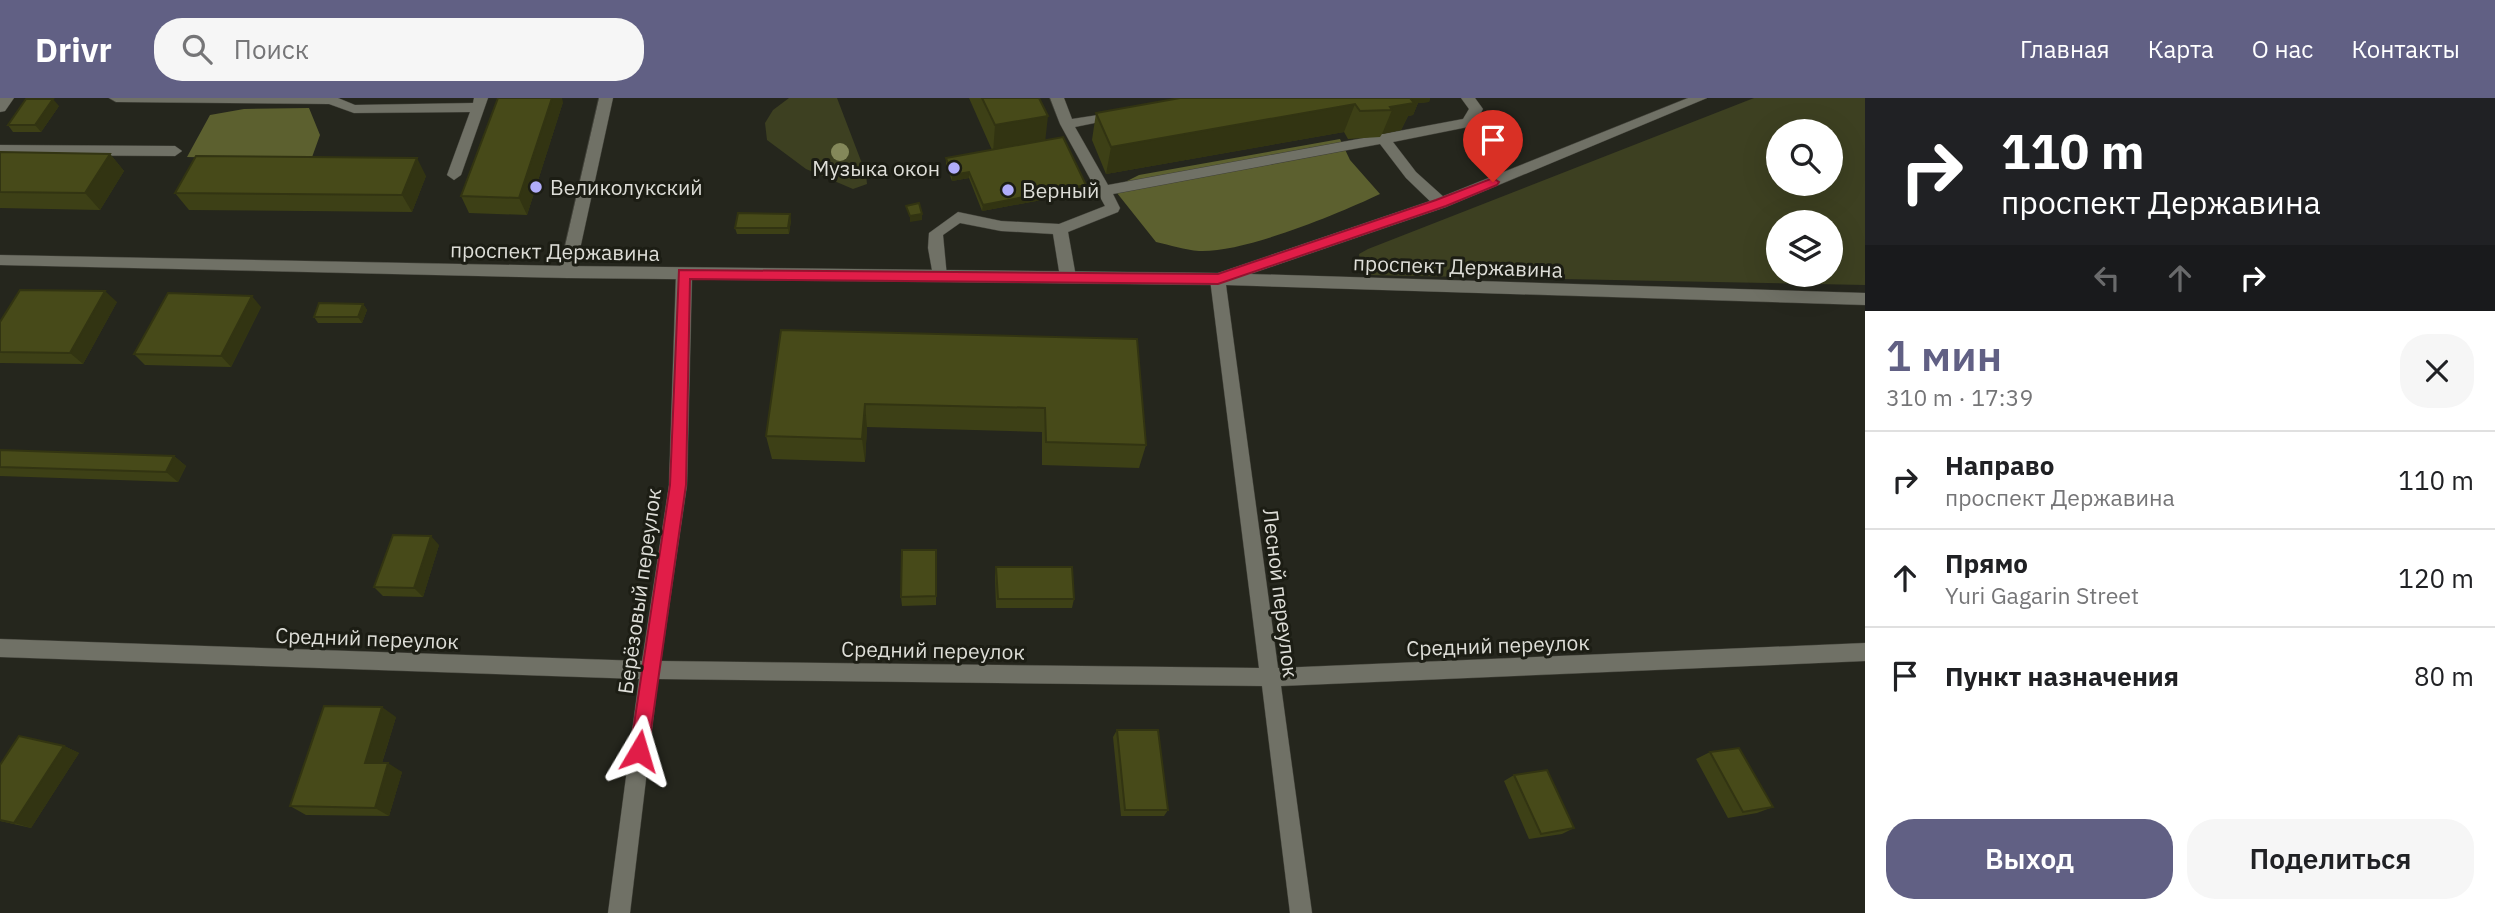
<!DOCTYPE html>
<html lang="ru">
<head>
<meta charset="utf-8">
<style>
  body { margin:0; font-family:"IBM Plex Sans",sans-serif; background:#f6f6f6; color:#202124; height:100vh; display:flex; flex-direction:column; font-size:26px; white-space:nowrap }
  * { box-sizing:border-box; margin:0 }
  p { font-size:23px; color:#757577 }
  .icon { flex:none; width:38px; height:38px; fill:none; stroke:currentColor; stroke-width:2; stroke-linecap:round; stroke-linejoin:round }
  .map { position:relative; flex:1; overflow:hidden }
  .drawer { display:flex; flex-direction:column; background:#fff; width:630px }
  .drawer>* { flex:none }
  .top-card { background:#202124; color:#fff; overflow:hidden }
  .tools { position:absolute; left:1766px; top:21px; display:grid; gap:14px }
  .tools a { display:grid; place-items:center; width:77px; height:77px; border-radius:50%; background:#fff; box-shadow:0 7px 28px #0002; font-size:35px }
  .pin { position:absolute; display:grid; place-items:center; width:60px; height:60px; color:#fff; margin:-72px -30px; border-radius:50% 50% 50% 0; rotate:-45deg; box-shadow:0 0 7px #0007 }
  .pin .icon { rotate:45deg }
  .me { position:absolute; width:77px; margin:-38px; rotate:7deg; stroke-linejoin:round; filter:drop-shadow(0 0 5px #0008) }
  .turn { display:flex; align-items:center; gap:24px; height:147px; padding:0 21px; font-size:32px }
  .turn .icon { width:91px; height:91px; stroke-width:2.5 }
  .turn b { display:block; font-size:49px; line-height:60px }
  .lanes { display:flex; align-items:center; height:66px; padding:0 21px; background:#0003; justify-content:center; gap:35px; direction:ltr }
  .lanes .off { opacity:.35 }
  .round { display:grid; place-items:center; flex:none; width:74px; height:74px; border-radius:28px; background:#f6f6f6 }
  .overview { display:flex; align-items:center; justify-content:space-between; height:119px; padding:0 21px }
  h1 { font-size:42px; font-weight:600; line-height:52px; color:#616084 }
  .button { display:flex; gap:14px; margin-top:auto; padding:14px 21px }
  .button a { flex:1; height:80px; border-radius:28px; background:#616084; color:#fff; font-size:28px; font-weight:600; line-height:80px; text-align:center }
  .button a+a { background:#f6f6f6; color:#202124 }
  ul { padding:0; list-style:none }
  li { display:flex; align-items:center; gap:21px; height:98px; padding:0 21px; border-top:2px solid #e0e0e0 }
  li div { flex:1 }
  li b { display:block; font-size:26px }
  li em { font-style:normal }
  header { display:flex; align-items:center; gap:42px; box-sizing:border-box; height:98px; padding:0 35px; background:#616084; color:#fff }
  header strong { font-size:33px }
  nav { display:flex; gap:38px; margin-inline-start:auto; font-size:24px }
  .search { width:490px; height:63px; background:#f6f6f6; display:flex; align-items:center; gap:18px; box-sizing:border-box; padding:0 24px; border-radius:28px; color:#757577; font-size:26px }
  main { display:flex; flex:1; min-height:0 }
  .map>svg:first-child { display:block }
  .green { fill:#3d4021; fill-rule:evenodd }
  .forest { fill:#5c602f }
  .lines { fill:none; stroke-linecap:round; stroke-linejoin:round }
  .lane-casing { stroke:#414139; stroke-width:1 }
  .street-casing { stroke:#414139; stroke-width:1 }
  .secondary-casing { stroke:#414139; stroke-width:1 }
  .lane { fill:#707166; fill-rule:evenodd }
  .street { fill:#707166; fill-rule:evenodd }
  .secondary { fill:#707166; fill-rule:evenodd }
  .tree { fill:#84885a }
  .wall { fill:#3d4016 }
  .shaded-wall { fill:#323412 }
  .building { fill:#474a19; stroke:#323412; stroke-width:2 }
  .route { fill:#e11d48; stroke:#92132f; stroke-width:2 }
  .poi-dot { fill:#b1adfa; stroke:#1c1d14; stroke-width:2.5 }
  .labels { text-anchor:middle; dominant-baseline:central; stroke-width:6; stroke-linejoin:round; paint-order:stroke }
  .poi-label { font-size:21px; fill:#deded8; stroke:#1c1d14; text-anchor:start }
  .street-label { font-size:21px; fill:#deded8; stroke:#1c1d14 }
</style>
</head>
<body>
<header>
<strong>Drivr</strong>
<div class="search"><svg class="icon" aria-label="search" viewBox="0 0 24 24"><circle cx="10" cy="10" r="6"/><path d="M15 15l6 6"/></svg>Поиск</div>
<nav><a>Главная</a><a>Карта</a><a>О нас</a><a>Контакты</a></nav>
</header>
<main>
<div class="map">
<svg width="1865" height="815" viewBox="0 0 1865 815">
  <rect width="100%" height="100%" fill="#25261d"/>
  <path class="green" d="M789,0H837L866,76L867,86L853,91L806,71L767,42L765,25L773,12Z
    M1754,0H1865V187L1368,177L1360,168L1359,156L1368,151ZM1830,33V86H1778V33ZM1830,124V177H1778V124Z"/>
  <path class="forest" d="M309,10L320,37L311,62L187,59L210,17L244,11Z
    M1340,41L1350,62L1380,96C1338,116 1244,155 1199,153C1185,152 1170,147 1156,144L1113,90L1139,77Z"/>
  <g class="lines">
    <g class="lane-casing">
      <path id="lane" d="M0,0H14L5,13L0,14Z
        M109,0H338L355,7L473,5L474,0H488L461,77L454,82L447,77L470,14L354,15L329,6L116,4Z
        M1050,0H1064L1072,21L1124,13V19L1075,29L1108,87L1369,39L1375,35L1383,36L1463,21L1469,11L1461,0H1475L1483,11L1473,28L1393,44L1416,74L1446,101L1448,105L1446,109H1436L1406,80L1380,46L1113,96L1120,110L1118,114L1068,134L1076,179L1068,185L1060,179L1053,136L1001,133L960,125L943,137L947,179L944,183H934L928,150L929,135L958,114L1001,123L1059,126L1105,108L1060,26Z
        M0,47L175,48L182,53L175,58L0,57Z"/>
    </g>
    <g class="street-casing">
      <path id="street" d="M599,0H613L575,174L567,180L559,174Z
        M684,170L692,176L687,387L661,563L1259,570L1210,181L1218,175L1865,195V207L1226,187L1278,570L1865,545V563L1281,588L1312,815H1290L1262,588L658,581L630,815H608L639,581L0,559V541L642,563L669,387L676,176Z"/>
    </g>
    <g class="secondary-casing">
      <path id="secondary" d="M1688,0H1707L1446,109L1218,187L567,180L0,167V157L567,168L1218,175L1436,101Z"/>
    </g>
    <use href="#lane" class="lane"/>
    <use href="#street" class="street"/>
    <use href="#secondary" class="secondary"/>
  </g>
  <circle class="tree" cx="840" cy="54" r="9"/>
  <path class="wall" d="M969,0H1039L1045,42L1086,87L1085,94L982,113L969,80L952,83L946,67V60L992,52Z
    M1180,0H1430L1429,4L1418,5L1413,17L1408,18L1401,32L1382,36L1380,39L1348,41L1344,34L1106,76L1092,42L1096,15Z
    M563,4L527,117L469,115L461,98Z
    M59,8L41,34H13L8,27Z
    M0,54L110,56L124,73L100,112L0,110Z
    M426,78L412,114L189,112L175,95Z
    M791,122L789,136H737L735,130Z
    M117,204L83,266L0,265V224Z
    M363,206L367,212L362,225H318L314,219Z
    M261,209L231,269L145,267L134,256Z
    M781,232L1137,241L1146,347L1139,370L1042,367V334L867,329L865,364L772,361L766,338Z
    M0,352L174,358L186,368L178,384L0,378Z
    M439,447L423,499L383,498L374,489Z
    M936,452V507L902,508L901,499Z
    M996,469L1074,501L1072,510H996L995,478Z
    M396,619L382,665L402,674L389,718L306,717L290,708Z
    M1117,632L1168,712L1164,718H1121L1113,639Z
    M64,648L79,655L31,730L0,723V667Z
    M1710,654L1773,709L1757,715L1728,720L1696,661Z
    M1514,677L1574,730L1562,736L1529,741L1504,683Z"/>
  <path class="shaded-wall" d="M552,0H562L563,4L527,117L519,100Z
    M1402,0H1430L1429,4L1418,5L1413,17L1408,18L1401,32L1382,36L1392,12L1390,9Z
    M53,1L59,8L41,34L35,27Z
    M1355,6L1344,34L1106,76L1111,49Z
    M1048,18L1045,45L993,55L995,27Z
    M110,56L124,73L100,112L85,95Z
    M417,60L426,78L412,114L402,97Z
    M969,74V80L952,83V77Z
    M1086,87L1085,94L982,113L983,107Z
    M790,116L791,122L789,136L788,130Z
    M922,116V122L910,124V118Z
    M105,193L117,204L83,266L70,255Z
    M252,198L261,209L231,269L221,258Z
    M363,206L367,212L362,225L358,219Z
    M865,306L867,329L865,364L862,341Z
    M174,358L186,368L178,384L166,374Z
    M431,438L439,447L423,499L414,490Z
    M382,609L396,619L379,674L365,665Z
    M64,648L79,655L31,730L14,725Z
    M388,665L402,674L389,718L375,710Z"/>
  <path class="building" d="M498,0H552L519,100L461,98Z
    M982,0H1039L1048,18L995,27Z
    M1180,0H1410L1414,5L1390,9L1392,12L1360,13L1355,6L1111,49L1096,15Z
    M26,1H53L35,27H8Z
    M1063,39L1086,87L983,107L969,74L952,77L946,60Z
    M0,54L110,56L85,95L0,94Z
    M196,58L417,60L402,97L175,95Z
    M919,105L922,116L910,118L906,108Z
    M738,115L790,116L788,130H735Z
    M20,192L105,193L70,255L0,254V224Z
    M168,195L252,198L221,258L134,256Z
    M319,205L363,206L358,219H314Z
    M781,232L1137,241L1146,347L1046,344L1045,310L865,306L862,341L766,338Z
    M0,352L174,358L166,374L0,369Z
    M393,437L431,438L414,490L374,489Z
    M902,452H936V498L901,499Z
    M996,469H1072L1074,501H998Z
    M324,608L382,609L365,665H388L375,710L290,708Z
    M1117,632H1158L1168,712H1125Z
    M19,638L64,648L14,725L0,722V667Z
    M1739,650L1773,709L1743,714L1710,654Z
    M1547,672L1574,730L1541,736L1514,677Z"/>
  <path class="route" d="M1493,80L1499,84L1497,87L1446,108L1218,186L690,181L686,387L648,653L646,659L639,662L633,659L630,653L670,387L679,172L1218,176L1436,102Z"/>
  <g class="poi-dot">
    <circle cx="954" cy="70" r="7"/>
    <circle cx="536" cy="89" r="7"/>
    <circle cx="1008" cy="92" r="7"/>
  </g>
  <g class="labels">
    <g class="poi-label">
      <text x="940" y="70" text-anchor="end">Музыка окон</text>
      <text x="550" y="89">Великолукский</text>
      <text x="1022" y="92">Верный</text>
    </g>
    <g class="street-label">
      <text transform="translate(555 153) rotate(1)">проспект Державина</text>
      <text transform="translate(1458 168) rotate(2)">проспект Державина</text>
      <text transform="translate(639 493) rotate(-82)">Берёзовый переулок</text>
      <text transform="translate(1281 495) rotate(83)">Лесной переулок</text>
      <text transform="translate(367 540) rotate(2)">Средний переулок</text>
      <text transform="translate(1498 547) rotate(-2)">Средний переулок</text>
      <text transform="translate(933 552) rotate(1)">Средний переулок</text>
    </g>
  </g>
</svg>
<div class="tools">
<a><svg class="icon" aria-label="search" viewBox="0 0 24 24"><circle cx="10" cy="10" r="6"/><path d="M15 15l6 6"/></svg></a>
<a><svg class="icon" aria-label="layers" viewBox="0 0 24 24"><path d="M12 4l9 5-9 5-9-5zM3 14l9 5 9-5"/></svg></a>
</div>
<div class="pin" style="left:1493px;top:84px;background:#d93025"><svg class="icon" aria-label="arrive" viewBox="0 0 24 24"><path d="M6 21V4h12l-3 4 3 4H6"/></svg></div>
<svg class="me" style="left:639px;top:653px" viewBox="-20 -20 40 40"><path d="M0-17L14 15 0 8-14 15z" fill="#e11d48" stroke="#fff" stroke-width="4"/></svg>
</div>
<section class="drawer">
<div class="top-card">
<div class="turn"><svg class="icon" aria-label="right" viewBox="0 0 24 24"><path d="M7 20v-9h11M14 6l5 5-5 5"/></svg><div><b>110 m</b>проспект Державина</div></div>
<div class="lanes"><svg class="icon off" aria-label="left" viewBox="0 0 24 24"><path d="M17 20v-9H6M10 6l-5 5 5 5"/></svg><svg class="icon off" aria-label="ahead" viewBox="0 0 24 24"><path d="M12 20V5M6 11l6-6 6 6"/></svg><svg class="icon" aria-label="right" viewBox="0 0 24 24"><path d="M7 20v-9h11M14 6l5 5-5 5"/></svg></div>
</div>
<div class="overview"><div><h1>1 мин</h1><p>310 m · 17:39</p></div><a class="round"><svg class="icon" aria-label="close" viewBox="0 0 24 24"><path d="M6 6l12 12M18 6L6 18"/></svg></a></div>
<ul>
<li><svg class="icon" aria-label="right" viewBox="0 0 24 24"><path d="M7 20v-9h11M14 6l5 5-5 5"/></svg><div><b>Направо</b><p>проспект Державина</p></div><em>110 m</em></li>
<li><svg class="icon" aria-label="ahead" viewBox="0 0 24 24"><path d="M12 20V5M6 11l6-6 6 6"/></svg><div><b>Прямо</b><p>Yuri Gagarin Street</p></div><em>120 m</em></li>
<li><svg class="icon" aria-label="arrive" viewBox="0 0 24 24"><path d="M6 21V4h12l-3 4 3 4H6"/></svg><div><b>Пункт назначения</b></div><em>80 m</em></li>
</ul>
<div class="button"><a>Выход</a><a>Поделиться</a></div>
</section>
</main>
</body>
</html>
